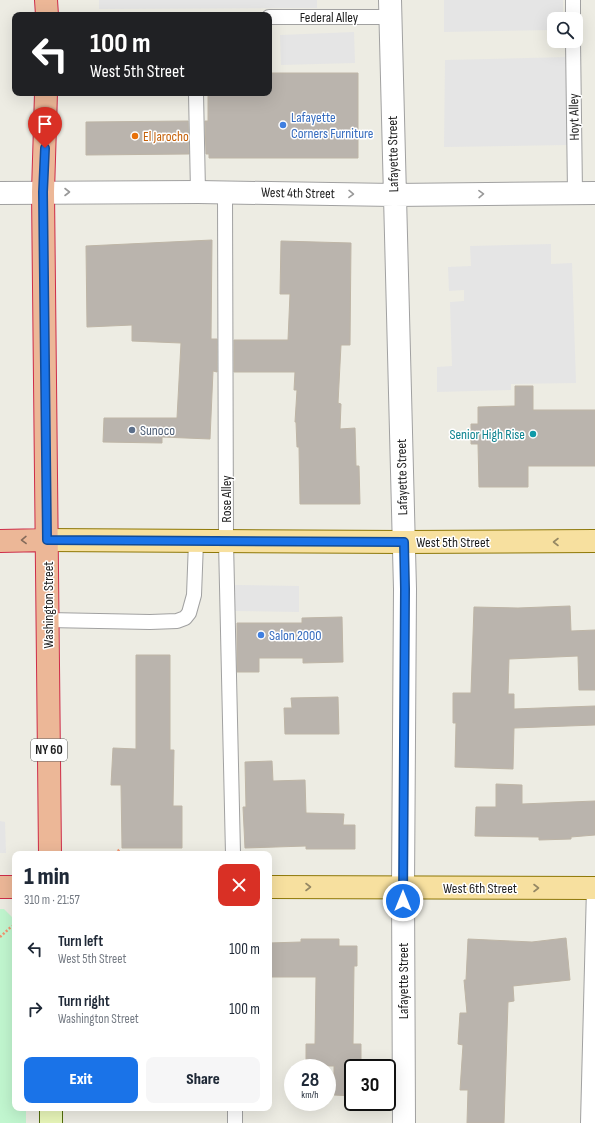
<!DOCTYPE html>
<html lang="en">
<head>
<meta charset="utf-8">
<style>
  body { margin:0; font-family:"Sofia Sans Condensed",sans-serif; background:#f6f6f7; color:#1f2937; height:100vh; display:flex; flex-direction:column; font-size:15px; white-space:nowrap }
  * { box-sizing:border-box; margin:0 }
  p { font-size:13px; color:#747a83 }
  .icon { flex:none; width:22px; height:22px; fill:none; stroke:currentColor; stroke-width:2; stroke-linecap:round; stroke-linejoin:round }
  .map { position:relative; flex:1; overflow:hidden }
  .panel { position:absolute; left:12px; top:851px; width:260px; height:260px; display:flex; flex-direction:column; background:#fff; border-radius:8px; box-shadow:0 4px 16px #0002 }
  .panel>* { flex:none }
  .top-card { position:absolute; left:12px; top:12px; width:260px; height:84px; border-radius:8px; box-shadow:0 4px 16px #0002; background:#202124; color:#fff; overflow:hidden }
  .fabs { position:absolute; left:547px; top:12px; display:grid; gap:8px }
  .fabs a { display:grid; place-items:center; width:36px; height:36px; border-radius:8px; background:#fff; box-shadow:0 4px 16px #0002; font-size:20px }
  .speed { position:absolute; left:284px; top:1059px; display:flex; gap:8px; font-size:20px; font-weight:700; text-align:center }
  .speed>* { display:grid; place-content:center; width:52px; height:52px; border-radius:50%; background:#fff; box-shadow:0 4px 16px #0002; line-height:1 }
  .speed small { font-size:10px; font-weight:400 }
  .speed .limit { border:2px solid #111; border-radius:6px; background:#fff; color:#111 }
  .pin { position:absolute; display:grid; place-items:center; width:34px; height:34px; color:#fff; margin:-41px -17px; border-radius:50% 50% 50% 0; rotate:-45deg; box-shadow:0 0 4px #0007 }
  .pin .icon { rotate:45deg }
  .me { position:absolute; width:44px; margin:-22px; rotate:0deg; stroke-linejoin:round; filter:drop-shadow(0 0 3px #0008) }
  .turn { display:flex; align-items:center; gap:14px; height:84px; padding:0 12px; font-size:18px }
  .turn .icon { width:52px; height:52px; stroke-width:2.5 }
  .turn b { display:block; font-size:28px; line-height:34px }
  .round { display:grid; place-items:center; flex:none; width:42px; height:42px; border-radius:8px; background:#f6f6f7 }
  .headline { display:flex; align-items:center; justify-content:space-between; height:68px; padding:0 12px }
  h1 { font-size:24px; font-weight:800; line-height:30px }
  .cta { display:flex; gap:8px; margin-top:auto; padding:8px 12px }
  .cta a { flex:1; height:46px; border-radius:8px; background:#1a73e8; color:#fff; font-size:16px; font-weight:800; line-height:46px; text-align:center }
  .cta a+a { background:#f6f6f7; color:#1f2937 }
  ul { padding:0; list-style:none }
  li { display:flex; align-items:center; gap:12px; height:60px; padding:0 12px }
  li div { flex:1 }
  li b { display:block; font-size:15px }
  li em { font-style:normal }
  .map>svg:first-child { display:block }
  .park { fill:#c1f6cf }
  .parking { fill:#e5e5e5 }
  .building { fill:#bab4ad; stroke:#beb5a6 }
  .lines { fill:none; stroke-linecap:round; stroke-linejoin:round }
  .service-casing { stroke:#a1a1a1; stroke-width:16 }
  .minor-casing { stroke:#a1a1a1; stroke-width:24 }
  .secondary-casing { stroke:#526d0a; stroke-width:24 }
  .primary-casing { stroke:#8e7808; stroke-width:24 }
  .trunk-casing { stroke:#ce2d49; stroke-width:24 }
  .path { stroke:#f2936f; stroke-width:2.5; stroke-dasharray:2 2; stroke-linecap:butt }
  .service { stroke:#fff; stroke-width:14 }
  .minor { stroke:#fff; stroke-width:22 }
  .secondary { stroke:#e8f6b9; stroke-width:22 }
  .primary { stroke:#f7e09f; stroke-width:22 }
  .trunk { stroke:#ecb797; stroke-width:22 }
  .oneway { stroke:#999 }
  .oneway2 { stroke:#846a5a }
  .oneway3 { stroke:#958864 }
  .route-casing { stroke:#114b97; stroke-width:10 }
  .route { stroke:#1a73e8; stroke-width:7 }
  .shop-dot { fill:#3f7fe0; stroke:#fff; stroke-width:1.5 }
  .food-dot { fill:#e8710a; stroke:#fff; stroke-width:1.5 }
  .service-dot { fill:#5c6f8a; stroke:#fff; stroke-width:1.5 }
  .culture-dot { fill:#0f9aa8; stroke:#fff; stroke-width:1.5 }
  .labels { text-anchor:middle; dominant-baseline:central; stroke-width:3; stroke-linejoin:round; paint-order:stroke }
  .shield { fill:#fff; stroke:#616161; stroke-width:1 }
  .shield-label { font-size:13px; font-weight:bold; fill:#1d1d1d }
  .street-label { font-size:14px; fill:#1d1d1d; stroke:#fff }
  .shop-label { font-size:14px; fill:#366cbe; stroke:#fff; text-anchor:start }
  .food-label { font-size:14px; fill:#c56008; stroke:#fff; text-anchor:start }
  .service-label { font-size:14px; fill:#4e5e75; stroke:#fff; text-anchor:start }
  .culture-label { font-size:14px; fill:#0d838f; stroke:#fff; text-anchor:end }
</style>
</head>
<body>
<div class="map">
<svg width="595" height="1123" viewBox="0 0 595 1123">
  <rect width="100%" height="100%" fill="#edece3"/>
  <path class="park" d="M0,909H4L15,920V1108H26V1123H0Z"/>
  <path class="parking" d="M99,0H317V8L99,9Z
    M444,0H563V19H554V30L444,32Z
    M354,32L355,63L281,65L280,35Z
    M567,57V145L444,147L445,60Z
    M551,244V264L572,263L576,383L511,384V390L437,392V367L452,366L450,302L464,301V290L449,291L448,267L471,266L470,246Z
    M235,585L299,586V612L234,611Z
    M0,821L5,822L6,853H0Z"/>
  <path class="building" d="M269,73H358V158H209V154H206L205,121H208V93H269Z
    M188,121L189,154L86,155V122Z
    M212,240L211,339H217V372L213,371L210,439L162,437V443L103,442L104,418H177L181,343L132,341V325L87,327L86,246Z
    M281,241L351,243L350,345H341L338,403L341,404L340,429L355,428L356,466H359L360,504H300L299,447H297L296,422H295L297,390H294L295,372H234V340H288L290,294H280Z
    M515,386H533V410H595V466H528V487H479L478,444H471V424H478V407L515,406Z
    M570,606L571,631L595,630V690H579L578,656L509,659L508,694H514V709L595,706V725L514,728L513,769L455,767L456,723H453V693H471L474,607L518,608Z
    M342,617L343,662L303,663V658H259V672H237V623H302V618Z
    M136,655H170V750H174L173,806H182V848H122L121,785H111L113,748L136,749Z
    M338,697L339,734H285L284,708H292L291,698Z
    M272,761L273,781L305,780L306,813L344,814L343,825H355V849H306V846L245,848L243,807H246L245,762Z
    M496,784L522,785V804L595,801V835L571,837V839L539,840V837L475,836L476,807H496Z
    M566,938L570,980L513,986L514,1001L508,1002L504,1123H467L468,1090H460L463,1045L458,1044L460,1013H467L464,980H466L468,939L532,942Z
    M301,939H339V946H357V966H354L353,1044H361V1068H353V1096L334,1095V1066H306V1044H315L316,977H269V943L301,942Z"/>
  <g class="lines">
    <g class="service-casing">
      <path id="service" d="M573,0V19
        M269,17H390
        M573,41L575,193
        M196,93L198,192
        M225,192L226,542L233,854
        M48,620L150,622L177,621L185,618L189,613L194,595L196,542
        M235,1108V1123
        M588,1123L594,888"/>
    </g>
    <g class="minor-casing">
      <path id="minor" d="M390,0L405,589L403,887L404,1123
        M0,193L198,192L394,195L595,193"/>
    </g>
    <g class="secondary-casing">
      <path id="secondary" d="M51,1108V1123"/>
    </g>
    <g class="primary-casing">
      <path id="primary" d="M47,540L404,542L595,541
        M269,887L595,888"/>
    </g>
    <g class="trunk-casing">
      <path id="trunk" d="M46,0L47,15
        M46,93L43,192L50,854
        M0,541L47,540
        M0,887H15"/>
    </g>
    <path class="path" d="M115,854L120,849
      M0,937L12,926"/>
    <use href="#service" class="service"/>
    <use href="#minor" class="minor"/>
    <use href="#secondary" class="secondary"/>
    <use href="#primary" class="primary"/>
    <use href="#trunk" class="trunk"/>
  </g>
  <defs><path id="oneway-chevron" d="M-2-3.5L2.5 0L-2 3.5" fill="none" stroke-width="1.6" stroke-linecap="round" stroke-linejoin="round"/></defs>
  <g class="oneway">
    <use href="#oneway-chevron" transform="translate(67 192)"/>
    <use href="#oneway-chevron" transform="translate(351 194) rotate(1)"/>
    <use href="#oneway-chevron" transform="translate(481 194) rotate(-1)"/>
  </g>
  <use class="oneway2" href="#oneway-chevron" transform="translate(24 540) rotate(179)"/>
  <g class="oneway3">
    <use href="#oneway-chevron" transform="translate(556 542) rotate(180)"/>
    <use href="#oneway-chevron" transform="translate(308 887)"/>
    <use href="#oneway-chevron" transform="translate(536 888)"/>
  </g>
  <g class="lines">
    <g class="route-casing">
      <path id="route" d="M45,148L43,192L47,540L404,542L405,589L403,901"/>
    </g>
    <use href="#route" class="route"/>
  </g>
  <g class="shop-dot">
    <circle cx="283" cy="125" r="4"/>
    <circle cx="261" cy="635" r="4"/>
  </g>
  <circle class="food-dot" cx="135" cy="136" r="4"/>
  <circle class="service-dot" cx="132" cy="430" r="4"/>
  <circle class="culture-dot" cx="533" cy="434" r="4"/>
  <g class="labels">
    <rect class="shield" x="31" y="739" width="36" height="22" rx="3"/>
    <g class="shield-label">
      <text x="49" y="750">NY 60</text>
    </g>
    <g class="street-label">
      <text x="329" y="17">Federal Alley</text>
      <text transform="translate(574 117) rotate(-91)">Hoyt Alley</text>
      <text transform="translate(393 154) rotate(-91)">Lafayette Street</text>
      <text transform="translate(298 193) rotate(1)">West 4th Street</text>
      <text transform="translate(402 477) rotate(-91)">Lafayette Street</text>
      <text transform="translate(226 499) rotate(-90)">Rose Alley</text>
      <text x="453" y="542">West 5th Street</text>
      <text transform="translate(48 605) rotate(-90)">Washington Street</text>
      <text x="480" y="888">West 6th Street</text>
      <text transform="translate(403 981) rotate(-90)">Lafayette Street</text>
    </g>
    <g class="shop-label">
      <text x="291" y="117">Lafayette<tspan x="291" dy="16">Corners Furniture</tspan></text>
      <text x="269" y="635">Salon 2000</text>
    </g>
    <g class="food-label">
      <text x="143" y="136">El Jarocho</text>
    </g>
    <g class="service-label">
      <text x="140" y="430">Sunoco</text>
    </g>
    <g class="culture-label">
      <text x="525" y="434">Senior High Rise</text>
    </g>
  </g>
</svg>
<div class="fabs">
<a><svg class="icon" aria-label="search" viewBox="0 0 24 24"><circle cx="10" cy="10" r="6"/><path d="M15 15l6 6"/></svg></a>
</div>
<div class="speed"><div>28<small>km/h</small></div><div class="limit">30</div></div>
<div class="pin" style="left:45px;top:148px;background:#d93025"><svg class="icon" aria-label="arrive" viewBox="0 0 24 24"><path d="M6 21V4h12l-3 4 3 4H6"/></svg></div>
<svg class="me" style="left:403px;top:901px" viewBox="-20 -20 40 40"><circle r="17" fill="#1a73e8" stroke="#fff" stroke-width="3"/><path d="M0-11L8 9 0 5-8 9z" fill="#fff"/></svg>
<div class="top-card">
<div class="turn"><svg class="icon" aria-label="left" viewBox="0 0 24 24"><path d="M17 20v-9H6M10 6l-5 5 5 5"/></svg><div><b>100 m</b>West 5th Street</div></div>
</div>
<section class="panel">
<div class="headline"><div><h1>1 min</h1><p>310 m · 21:57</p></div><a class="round" style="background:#d93025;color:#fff"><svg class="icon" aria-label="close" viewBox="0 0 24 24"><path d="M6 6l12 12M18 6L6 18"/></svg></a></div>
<ul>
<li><svg class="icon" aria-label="left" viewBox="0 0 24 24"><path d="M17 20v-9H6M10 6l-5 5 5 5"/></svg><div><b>Turn left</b><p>West 5th Street</p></div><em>100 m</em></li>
<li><svg class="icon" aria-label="right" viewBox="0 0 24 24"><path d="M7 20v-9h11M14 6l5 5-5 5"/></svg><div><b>Turn right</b><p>Washington Street</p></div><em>100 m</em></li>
</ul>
<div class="cta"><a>Exit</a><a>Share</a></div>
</section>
</div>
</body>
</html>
